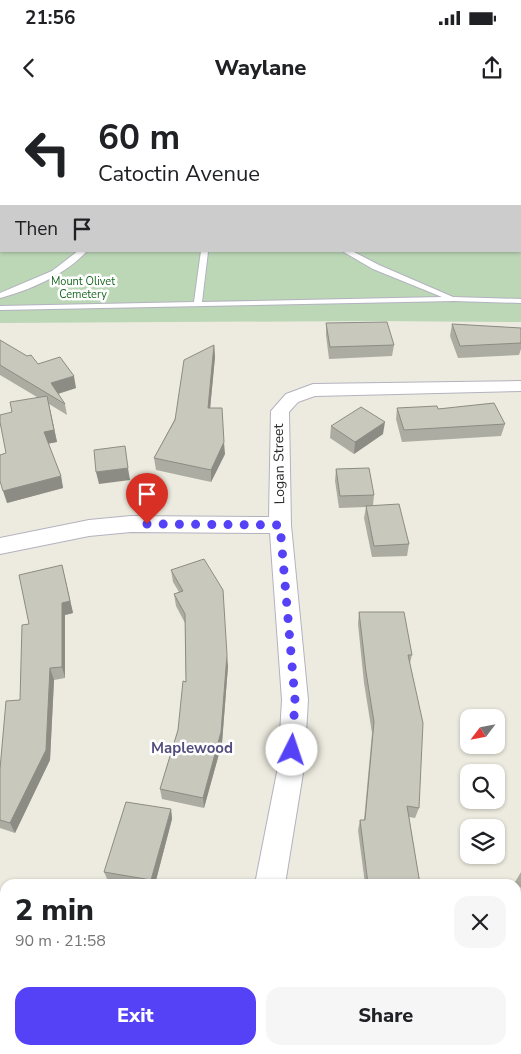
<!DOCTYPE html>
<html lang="en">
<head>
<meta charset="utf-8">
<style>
  body { margin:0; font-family:"Nunito Sans",sans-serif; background:#f6f6f6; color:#202124; height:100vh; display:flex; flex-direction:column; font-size:19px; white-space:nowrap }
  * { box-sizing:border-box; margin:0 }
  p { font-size:16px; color:#757577 }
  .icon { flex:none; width:28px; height:28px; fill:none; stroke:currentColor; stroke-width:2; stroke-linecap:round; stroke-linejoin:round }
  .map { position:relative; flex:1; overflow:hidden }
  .drawer { position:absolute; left:0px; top:779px; width:521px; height:176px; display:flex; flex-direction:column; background:#fff; border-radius:15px 15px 0 0; box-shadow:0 1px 4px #0004 }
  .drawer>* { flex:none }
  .top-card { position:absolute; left:0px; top:0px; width:521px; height:152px; box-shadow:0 1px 4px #0004; background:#fff; color:#202124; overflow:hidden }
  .needle { width:32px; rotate:238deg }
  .buttons { position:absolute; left:460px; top:609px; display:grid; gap:10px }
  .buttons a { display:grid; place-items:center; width:45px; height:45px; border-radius:10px; background:#fff; box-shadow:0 1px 4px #0004; font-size:25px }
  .pin { position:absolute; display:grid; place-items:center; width:42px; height:42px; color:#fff; margin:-51px -21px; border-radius:50% 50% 50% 0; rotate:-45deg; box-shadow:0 0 5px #0007 }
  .pin .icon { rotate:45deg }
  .me { position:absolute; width:55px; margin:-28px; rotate:4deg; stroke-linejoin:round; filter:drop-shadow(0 0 4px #0008) }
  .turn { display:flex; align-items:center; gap:18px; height:105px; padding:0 15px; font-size:22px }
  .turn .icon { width:65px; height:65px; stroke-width:2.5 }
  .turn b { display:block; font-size:35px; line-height:42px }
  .then { display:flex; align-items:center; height:48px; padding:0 15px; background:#0003; gap:10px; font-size:19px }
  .round { display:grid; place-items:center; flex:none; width:52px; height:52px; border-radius:15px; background:#f6f6f6 }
  .overview { display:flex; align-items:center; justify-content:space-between; height:85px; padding:0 15px }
  h1 { font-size:30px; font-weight:800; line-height:38px }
  .primary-button { display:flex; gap:10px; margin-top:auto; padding:10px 15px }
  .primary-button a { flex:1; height:58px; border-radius:15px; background:#5542f6; color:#fff; font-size:20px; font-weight:800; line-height:58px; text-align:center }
  .primary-button a+a { background:#f6f6f6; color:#202124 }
  .status { display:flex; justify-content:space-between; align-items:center; height:35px; padding:0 25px; background:#fff; direction:ltr }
  .status svg { height:14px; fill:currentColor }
  header { display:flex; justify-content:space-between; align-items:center; height:65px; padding:0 15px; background:#fff; font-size:22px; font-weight:800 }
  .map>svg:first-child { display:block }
  .cemetery { fill:#bcd7b6; fill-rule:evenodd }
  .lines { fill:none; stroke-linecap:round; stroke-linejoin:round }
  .service-casing { stroke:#b3b2bf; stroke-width:2 }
  .minor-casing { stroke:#b3b2bf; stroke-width:2 }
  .service { fill:#fff; fill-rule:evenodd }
  .minor { fill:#fff; fill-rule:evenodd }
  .wall { fill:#adaca3 }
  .shaded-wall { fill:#8d8c84 }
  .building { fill:#c9c8bd; stroke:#8d8c84 }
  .route { stroke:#5542f6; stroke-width:9; stroke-dasharray:0 16.2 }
  .labels { text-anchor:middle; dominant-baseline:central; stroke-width:5; stroke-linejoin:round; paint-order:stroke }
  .far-park-label { font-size:11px; fill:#1c6922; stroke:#fff }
  .street-label { font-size:14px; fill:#2c2c2c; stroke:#fff }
  .neighbourhood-label { font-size:15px; font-weight:bold; fill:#524d7c; stroke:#fff }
</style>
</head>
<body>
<div class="status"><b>21:56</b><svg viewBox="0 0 49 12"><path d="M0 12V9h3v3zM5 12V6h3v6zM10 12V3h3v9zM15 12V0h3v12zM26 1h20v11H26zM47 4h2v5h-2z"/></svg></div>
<header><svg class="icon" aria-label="back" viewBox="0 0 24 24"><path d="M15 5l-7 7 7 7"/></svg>Waylane<svg class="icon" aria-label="share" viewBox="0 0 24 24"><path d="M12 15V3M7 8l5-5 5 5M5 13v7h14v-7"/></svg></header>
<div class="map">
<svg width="521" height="954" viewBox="0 0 521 954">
  <rect width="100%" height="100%" fill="#edebdf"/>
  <path class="cemetery" d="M0,0H521V222L370,221L0,223ZM1,1H520V151H1Z"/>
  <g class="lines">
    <g class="service-casing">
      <path id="service" d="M0,0H11L0,3Z
        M296,0H309L310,1H297Z
        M446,0H454L455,1H447Z
        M0,12L1,13V17H0Z
        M520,16H521V20H520Z
        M520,88H521V94H520Z
        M520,109H521V113H520Z
        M78,151H87C65,175 30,190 0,198V193L52,171Z
        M201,151L208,152L202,202L442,197L373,169L342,151H352L379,165L453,197L521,199V203L454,201L0,210V206L194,202Z"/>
    </g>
    <g class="minor-casing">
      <path id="minor" d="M521,281V291L315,296L298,302L289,312L291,425L308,600L304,667L285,784H255L278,667L282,600L270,433L131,432L89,436L0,454V438L89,420L131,416L269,417L271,311L286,294L313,284Z"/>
    </g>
    <use href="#service" class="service"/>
    <use href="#minor" class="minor"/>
  </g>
  <path class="wall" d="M326,223L394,245L392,256L329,259L326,235Z
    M452,224L521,228V249L519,255L458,258L450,236Z
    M0,240L76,288L58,294L65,304L67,315L49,304L57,342L48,343L61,376L63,388L7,403L6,353L12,312L37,297L0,275Z
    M214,245L215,257L210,308L225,354L211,382L156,370L154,358Z
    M397,308L438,309L505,324L501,336L402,342L396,319Z
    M331,326L383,334L354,354L330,338Z
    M336,369L374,395L373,406L409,444L407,456L372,457L364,418L366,407L339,408L335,381Z
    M62,465L73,513L65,515V578L54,580L50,660L15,733L0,728V669L20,600L29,524Z
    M171,470L228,566L222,643L204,708L162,699L160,689L178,630L186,582L185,523L176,506L174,494L179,492L173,482Z
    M359,512L412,555L410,563L419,708L415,718L409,717L420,784H365L358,730L360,720H364L372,633L364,583L358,524Z
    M171,709L172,719L155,784H124L108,781L104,772Z
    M521,772V788L515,782Z
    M521,805V861L516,856V810Z"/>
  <path class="shaded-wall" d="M214,245L215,257L209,320L208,308Z
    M74,276L76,288L54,295L51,283Z
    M47,296L57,342L47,344L44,332Z
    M385,322L383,334L354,354L355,342Z
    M224,342L225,354L211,382V370Z
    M128,368L130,380L99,384L96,372Z
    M61,376L63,388L7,403L3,391Z
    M62,465L73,513L65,515V578L62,567Z
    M227,555L228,566L222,643L204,708L203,698Z
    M50,568L54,580L50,660L15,733L10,723Z
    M171,709L172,719L155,784H152L151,780Z"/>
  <path class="building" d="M387,222L394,245L330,247L326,223Z
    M452,224L521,228V243L460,246Z
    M0,240L27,256L31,255L38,264L60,257L74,276L51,283L65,304L0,265Z
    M214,245L208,308H222L224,342L211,370L154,358L175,320L184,260Z
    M47,296L54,330L44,332L61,376L3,391L0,381V355L6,353L0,322V315L12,312L10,302Z
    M494,303L505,324L404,330L397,308L437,306L438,309Z
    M361,307L385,322L355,342L331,326Z
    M125,346L128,368L96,372L94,350Z
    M369,368L374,395L340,396L336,369Z
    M399,404L409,444L374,446L366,406Z
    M204,459L223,490L227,555L221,632L203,698L160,689L178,630L183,581L186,582L185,514L174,494L183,491L171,470Z
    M62,465L70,501L62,503V567L50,568L46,650L10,723L0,720V669L6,601L20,600L22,525L29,524L19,475Z
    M359,512H404L412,555H408L423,623L419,708L407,706L420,784H368L360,720H365L374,622L366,572Z
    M126,702L171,709L151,780L104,772Z
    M521,805V848L516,844V810Z
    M129,950H149L153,954H125Z
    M374,950H384L387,954H370Z"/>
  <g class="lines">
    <path class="route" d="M147,424L280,425L295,600L292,650"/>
  </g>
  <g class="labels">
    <g class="far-park-label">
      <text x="83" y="181">Mount Olivet<tspan x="83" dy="13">Cemetery</tspan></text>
    </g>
    <g class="street-label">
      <text transform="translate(279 364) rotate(-91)">Logan Street</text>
    </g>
    <g class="neighbourhood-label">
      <text x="192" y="648">Maplewood</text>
    </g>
  </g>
</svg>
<div class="buttons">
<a><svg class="needle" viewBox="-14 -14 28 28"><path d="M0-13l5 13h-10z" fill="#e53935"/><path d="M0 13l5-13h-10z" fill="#757577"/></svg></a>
<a><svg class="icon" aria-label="search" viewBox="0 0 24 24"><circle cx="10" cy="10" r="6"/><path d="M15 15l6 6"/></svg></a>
<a><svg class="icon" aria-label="layers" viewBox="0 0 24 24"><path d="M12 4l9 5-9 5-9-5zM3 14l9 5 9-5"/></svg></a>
</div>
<div class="pin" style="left:147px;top:424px;background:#d93025"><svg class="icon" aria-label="arrive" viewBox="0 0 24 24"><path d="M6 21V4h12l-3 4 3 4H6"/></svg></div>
<svg class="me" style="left:292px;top:650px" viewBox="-20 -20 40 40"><circle r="19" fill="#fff"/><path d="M0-13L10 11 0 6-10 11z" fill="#5542f6"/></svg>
<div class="top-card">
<div class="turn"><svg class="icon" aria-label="left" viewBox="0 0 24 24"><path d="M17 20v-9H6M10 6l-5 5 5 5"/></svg><div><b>60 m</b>Catoctin Avenue</div></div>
<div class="then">Then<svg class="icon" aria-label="arrive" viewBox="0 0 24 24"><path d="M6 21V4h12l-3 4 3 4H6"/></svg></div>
</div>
<section class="drawer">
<div class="overview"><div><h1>2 min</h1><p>90 m · 21:58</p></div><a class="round"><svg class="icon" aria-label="close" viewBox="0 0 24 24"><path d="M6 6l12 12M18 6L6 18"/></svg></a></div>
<div class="primary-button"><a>Exit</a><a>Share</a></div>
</section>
</div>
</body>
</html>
